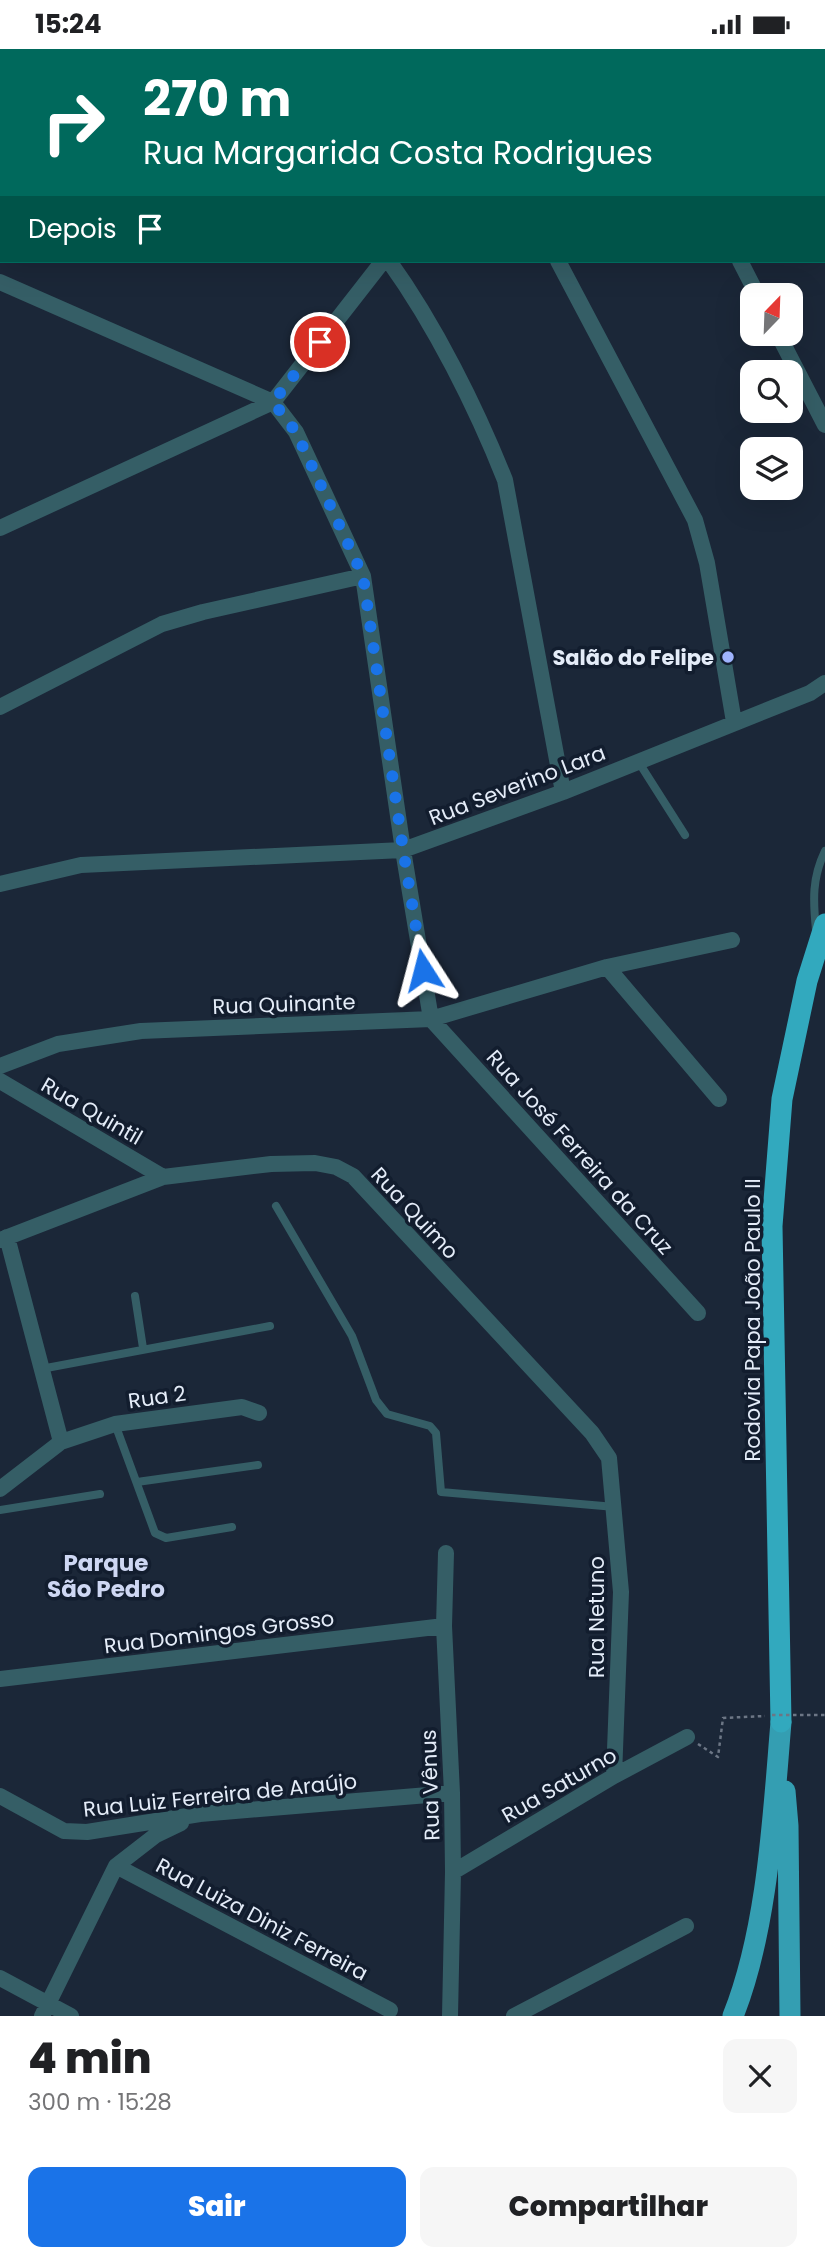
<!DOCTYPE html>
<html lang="pt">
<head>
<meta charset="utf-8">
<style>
  body { margin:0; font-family:Poppins,sans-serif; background:#f6f6f6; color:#202124; height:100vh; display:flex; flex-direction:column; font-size:26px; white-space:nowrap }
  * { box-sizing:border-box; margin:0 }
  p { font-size:23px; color:#757577 }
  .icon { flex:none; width:38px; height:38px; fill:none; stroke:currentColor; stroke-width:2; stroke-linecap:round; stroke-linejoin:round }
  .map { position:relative; height:1967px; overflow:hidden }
  .panel { display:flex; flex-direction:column; background:#fff; flex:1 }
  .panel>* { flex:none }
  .top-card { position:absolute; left:0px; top:0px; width:826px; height:214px; box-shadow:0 7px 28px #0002; background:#00695c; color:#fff; overflow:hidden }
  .needle { width:46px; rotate:23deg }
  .buttons { position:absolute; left:740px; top:234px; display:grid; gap:14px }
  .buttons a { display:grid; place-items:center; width:63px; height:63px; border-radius:14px; background:#fff; box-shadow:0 7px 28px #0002; font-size:35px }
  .pin { position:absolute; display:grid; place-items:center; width:60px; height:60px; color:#fff; margin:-30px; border:4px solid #fff; border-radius:50%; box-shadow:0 2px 7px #0007 }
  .me { position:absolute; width:77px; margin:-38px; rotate:351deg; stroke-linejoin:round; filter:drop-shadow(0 0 5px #0008) }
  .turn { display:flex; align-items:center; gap:24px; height:147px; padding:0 28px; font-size:32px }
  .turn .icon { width:91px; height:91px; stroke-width:2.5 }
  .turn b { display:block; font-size:49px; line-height:60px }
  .then { display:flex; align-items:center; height:66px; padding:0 28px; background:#0003; gap:14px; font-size:26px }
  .round { display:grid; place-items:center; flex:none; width:74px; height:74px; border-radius:14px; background:#f6f6f6 }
  .headline { display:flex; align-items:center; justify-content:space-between; height:119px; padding:0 28px }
  h1 { font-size:42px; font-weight:800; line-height:52px }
  .action { display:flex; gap:14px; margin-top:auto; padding:14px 28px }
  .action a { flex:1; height:80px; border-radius:14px; background:#1a73e8; color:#fff; font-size:28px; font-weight:800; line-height:80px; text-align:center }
  .action a+a { background:#f6f6f6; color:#202124 }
  .status { display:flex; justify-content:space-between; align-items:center; height:49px; padding:0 35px; background:#fff; direction:ltr }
  .status svg { height:19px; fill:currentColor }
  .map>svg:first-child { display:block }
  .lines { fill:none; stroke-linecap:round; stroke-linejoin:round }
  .path { stroke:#6c7685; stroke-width:2.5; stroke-dasharray:3.5 3.5; stroke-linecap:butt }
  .service { stroke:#355e66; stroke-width:8 }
  .minor { stroke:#355e66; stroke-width:16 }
  .trunk { stroke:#349eb2; stroke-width:21 }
  .motorway { stroke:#32a9be; stroke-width:21 }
  .path-bridge { stroke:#6c7685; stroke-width:2.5; stroke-dasharray:3.5 3.5; stroke-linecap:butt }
  .route { stroke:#1a73e8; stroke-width:12; stroke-dasharray:0 21.6 }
  .poi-dot { fill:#9fb3fd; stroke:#121d2e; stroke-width:2.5 }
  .labels { text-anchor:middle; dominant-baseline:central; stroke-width:7; stroke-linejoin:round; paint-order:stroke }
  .poi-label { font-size:21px; font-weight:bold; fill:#e4ecf8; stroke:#121d2e; text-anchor:end }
  .street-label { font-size:21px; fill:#e4ecf8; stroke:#121d2e }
  .neighbourhood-label { font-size:23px; font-weight:bold; fill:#ced7f3; stroke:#121d2e }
</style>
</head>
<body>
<div class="status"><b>15:24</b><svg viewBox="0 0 49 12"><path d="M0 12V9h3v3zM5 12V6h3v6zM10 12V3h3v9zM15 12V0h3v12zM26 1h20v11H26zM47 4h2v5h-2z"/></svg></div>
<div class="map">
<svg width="825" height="1967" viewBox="0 0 825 1967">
  <rect width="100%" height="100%" fill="#1b2738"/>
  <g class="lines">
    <path class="path" d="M698,1695L718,1708L723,1669L765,1667"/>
    <path class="service" d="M638,712L685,786
      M816,881C813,851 812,829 825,802
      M276,1157L352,1287L376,1351L387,1365L430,1377L436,1384L441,1443L615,1458
      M135,1247L143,1299
      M41,1320L270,1277
      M115,1375L155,1484L166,1489L232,1478
      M137,1433L258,1416
      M0,1461L100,1445"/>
    <path class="minor" d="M374,0L377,2
      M630,0L631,2
      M4,2L5,0
      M537,2L538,0
      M0,34L2,21
      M389,212C435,276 476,358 505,431L563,743
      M558,212L695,471L707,514L734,673
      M740,212L758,247
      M0,233L273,353L296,383L363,527L403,801L431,970L698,1264
      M778,285L825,376
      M0,479L273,353L383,212
      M0,658L162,575L203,563L363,527
      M0,835L81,816L403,801L563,743L810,644L825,634
      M607,918L719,1050
      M0,1017L58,995L141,982L431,970L607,918L732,891
      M0,1032L163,1128
      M7,1188L61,1393
      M0,1191L163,1128L271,1115L315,1114L336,1118L353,1127L592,1384L609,1409L621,1543L614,1727
      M0,1440L61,1393L115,1375L242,1358L259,1364
      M446,1504L444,1577L452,1744L453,1823L450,1967
      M0,1630L444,1577
      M0,1747L64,1782L87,1783L200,1765L452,1744
      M116,1817L390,1961
      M453,1823L614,1727L687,1688
      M0,1929L71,1967
      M42,1967L116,1817L156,1786L181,1774
      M514,1967L686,1877"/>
    <path class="trunk" d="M785,1742L788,1777L790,1967
      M733,1967C768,1879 773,1767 781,1673"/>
    <path class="motorway" d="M781,1673L772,1177L782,1050L807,932L825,875"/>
    <path class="path-bridge" d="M772,1666H825"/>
  </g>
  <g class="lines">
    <path class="route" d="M320,293L273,353L296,383L363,527L403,800L423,921"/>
  </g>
  <circle class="poi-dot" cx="728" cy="608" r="7"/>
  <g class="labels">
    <g class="poi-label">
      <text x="714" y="608">Salão do Felipe</text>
    </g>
    <g class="street-label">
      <text transform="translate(517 736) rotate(-21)">Rua Severino Lara</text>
      <text transform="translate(284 955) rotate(-2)">Rua Quinante</text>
      <text transform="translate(92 1062) rotate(30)">Rua Quintil</text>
      <text transform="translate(580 1103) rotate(48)">Rua José Ferreira da Cruz</text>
      <text transform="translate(415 1164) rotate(47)">Rua Quimo</text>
      <text transform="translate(752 1271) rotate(-90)">Rodovia Papa João Paulo II</text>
      <text transform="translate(157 1348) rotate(-8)">Rua 2</text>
      <text transform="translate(596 1568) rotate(-90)">Rua Netuno</text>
      <text transform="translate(219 1583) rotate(-7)">Rua Domingos Grosso</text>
      <text transform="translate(430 1736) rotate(-92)">Rua Vênus</text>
      <text transform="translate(559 1736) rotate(-30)">Rua Saturno</text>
      <text transform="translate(220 1746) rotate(-6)">Rua Luiz Ferreira de Araújo</text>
      <text transform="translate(262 1870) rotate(28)">Rua Luiza Diniz Ferreira</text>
    </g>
    <g class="neighbourhood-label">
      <text x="106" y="1514">Parque<tspan x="106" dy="26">São Pedro</tspan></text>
    </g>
  </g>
</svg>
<div class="buttons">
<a><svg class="needle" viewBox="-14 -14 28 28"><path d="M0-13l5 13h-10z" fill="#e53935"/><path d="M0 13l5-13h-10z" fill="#757577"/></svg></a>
<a><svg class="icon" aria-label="search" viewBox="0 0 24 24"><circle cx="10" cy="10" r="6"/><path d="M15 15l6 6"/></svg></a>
<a><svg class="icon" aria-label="layers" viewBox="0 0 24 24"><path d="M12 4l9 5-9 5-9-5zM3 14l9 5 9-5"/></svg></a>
</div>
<div class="pin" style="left:320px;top:293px;background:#d93025"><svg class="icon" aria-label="arrive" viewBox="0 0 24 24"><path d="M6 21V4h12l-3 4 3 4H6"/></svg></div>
<svg class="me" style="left:423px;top:921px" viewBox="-20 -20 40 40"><path d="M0-17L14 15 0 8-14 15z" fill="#1a73e8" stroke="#fff" stroke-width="4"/></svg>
<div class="top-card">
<div class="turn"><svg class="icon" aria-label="right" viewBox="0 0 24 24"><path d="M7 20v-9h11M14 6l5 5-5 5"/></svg><div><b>270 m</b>Rua Margarida Costa Rodrigues</div></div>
<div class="then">Depois<svg class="icon" aria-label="arrive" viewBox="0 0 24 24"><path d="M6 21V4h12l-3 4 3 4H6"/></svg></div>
</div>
</div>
<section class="panel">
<div class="headline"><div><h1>4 min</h1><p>300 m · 15:28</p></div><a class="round"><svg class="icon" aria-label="close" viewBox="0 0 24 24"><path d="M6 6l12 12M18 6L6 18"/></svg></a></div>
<div class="action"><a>Sair</a><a>Compartilhar</a></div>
</section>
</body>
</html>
